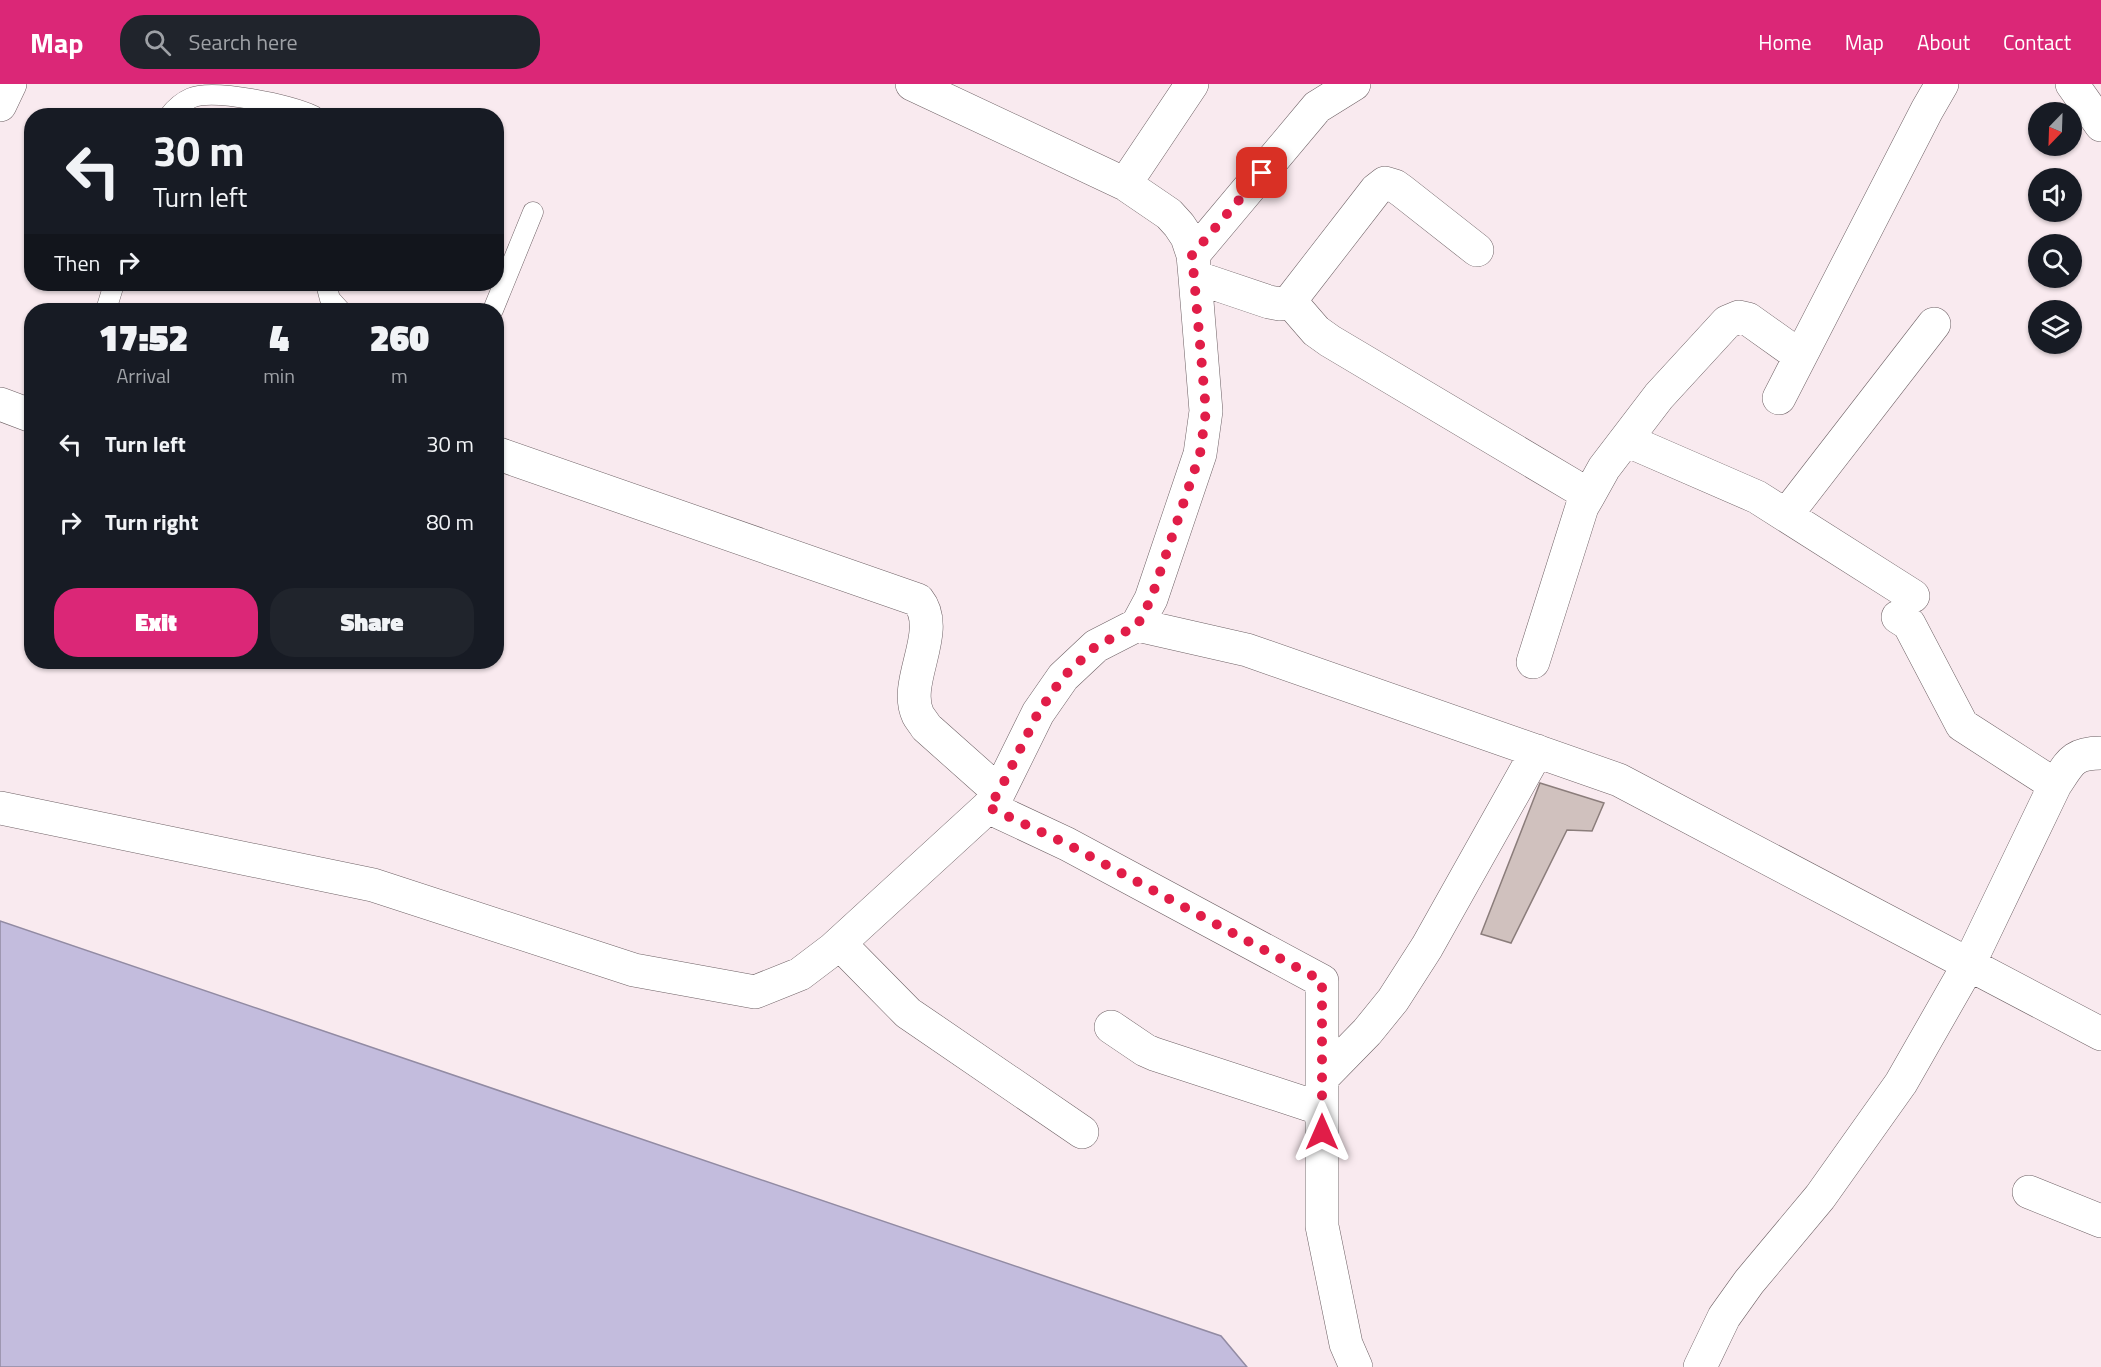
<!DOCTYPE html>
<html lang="en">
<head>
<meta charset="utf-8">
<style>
  body { margin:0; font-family:"Titillium Web",sans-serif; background:#20242c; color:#f1f3f6; height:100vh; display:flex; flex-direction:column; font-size:22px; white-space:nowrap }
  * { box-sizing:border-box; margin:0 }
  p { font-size:20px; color:#9ea1a6 }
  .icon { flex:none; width:33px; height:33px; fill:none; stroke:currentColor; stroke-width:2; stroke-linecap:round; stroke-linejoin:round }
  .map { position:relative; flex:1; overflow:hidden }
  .side { position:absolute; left:24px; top:219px; width:480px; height:366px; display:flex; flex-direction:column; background:#171b24; border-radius:24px; box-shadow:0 2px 4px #0004 }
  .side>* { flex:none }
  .banner { position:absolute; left:24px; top:24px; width:480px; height:183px; border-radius:24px; box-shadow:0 2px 4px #0004; background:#171b24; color:#f1f3f6; overflow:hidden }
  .needle { width:39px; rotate:203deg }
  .controls { position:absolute; left:2028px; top:18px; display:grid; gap:12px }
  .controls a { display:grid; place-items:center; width:54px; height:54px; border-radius:50%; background:#171b24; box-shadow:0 2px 4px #0004; font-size:30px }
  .pin { position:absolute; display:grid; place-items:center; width:51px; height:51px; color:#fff; margin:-26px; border-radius:12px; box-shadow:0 3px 9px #0006 }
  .me { position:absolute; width:66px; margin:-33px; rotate:0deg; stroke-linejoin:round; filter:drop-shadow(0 0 4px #0008) }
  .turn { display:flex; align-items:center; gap:21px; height:126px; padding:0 30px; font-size:27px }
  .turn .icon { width:78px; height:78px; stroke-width:2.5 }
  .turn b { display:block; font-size:42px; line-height:51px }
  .then { display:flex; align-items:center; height:57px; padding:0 30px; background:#0003; gap:12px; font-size:22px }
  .eta { display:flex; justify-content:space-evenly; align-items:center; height:102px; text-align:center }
  .eta b { font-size:36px; font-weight:800; line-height:42px }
  .primary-button { display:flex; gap:12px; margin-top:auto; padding:12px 30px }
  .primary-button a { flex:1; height:69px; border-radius:24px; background:#db2777; color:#fff; font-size:24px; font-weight:800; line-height:69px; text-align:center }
  .primary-button a+a { background:#20242c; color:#f1f3f6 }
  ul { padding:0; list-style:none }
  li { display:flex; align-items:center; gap:18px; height:78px; padding:0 30px }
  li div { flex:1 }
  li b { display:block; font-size:22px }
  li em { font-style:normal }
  header { display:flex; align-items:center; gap:36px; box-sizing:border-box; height:84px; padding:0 30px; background:#db2777; color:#fff }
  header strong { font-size:28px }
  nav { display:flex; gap:33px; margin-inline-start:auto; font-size:21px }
  .search { width:420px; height:54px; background:#20242c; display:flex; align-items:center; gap:15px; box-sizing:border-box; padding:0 21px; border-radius:24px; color:#9ea1a6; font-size:22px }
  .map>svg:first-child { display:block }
  .water { fill:#c3bcdd; stroke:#928ba3; stroke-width:1.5 }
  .building { fill:#d0c1be; stroke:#8b7d7b; stroke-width:1.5 }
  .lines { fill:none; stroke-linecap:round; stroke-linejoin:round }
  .lane-casing { stroke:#6e6165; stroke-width:21 }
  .street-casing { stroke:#6e6165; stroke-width:34 }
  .lane { stroke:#fff; stroke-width:20 }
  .street { stroke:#fff; stroke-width:33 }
  .route { stroke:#e11d48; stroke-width:10; stroke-dasharray:0 18 }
</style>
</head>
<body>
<header>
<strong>Map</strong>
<div class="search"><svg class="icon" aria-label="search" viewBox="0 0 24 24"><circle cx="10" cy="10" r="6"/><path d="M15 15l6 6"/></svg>Search here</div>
<nav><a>Home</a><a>Map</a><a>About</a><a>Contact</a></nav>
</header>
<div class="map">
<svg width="2101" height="1283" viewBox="0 0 2101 1283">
  <rect width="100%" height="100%" fill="#f9eaef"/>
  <path class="water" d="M0,837L1221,1252L1247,1283H0Z"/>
  <path class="building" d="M1540,699L1604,719L1592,747L1567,746L1511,859L1481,850Z"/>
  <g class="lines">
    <g class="lane-casing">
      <path id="lane" d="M169,32C175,24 182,18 191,14C214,4 290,21 314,32
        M326,200L330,215L340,226
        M106,226L114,200
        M493,226L533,128"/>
    </g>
    <g class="street-casing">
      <path id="street" d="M912,0L1125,100L1169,130L1179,141L1187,153L1193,171L1195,193L1206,327L1200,370L1151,515L1137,541L1096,562L1063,593L1038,629L999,708L988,723
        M2072,0L2101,41
        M0,21L10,0
        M1125,100L1192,0
        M1193,171L1317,23L1354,0
        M1195,193L1269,218L1280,220L1290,217L1376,106L1385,99L1395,102L1402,107L1477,166
        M1290,217L1316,247L1330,257L1589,411
        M1779,314L1927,26L1942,0
        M0,320L32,332
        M1626,356L1757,413L1913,512
        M496,369L918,516C943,547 902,598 918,631C920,635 924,639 926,643L999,708
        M1787,430L1934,240
        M1898,533L1909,540L1962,641L2055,701
        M1137,541L1247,566L1619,696L2101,950
        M1533,578L1582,423L1589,411L1604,384L1659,312L1727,238L1739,233L1748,235L1800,272
        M0,724L373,801L634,886L755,908L800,890L833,865L988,723L1067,760L1322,897V1142L1346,1260L1356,1283
        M840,860L908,929L1082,1048
        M1111,943L1145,966L1154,970L1322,1025
        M1322,994L1367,948L1393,916L1427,863L1537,667
        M2029,1108L2101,1137
        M1700,1283L1724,1233L1749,1198L1820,1113L1901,999L1969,880L2055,701C2070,679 2072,669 2101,669"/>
    </g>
    <use href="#lane" class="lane"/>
    <use href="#street" class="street"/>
  </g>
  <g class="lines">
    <path class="route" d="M1262,89L1192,171L1206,327L1200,370L1151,515L1137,542L1096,562L1063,593L1038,629L999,708L988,723L1067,760L1322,897V1048"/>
  </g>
</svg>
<div class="controls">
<a><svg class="needle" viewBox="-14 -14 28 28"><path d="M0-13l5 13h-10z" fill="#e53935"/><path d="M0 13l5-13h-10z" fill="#9ea1a6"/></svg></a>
<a><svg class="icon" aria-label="sound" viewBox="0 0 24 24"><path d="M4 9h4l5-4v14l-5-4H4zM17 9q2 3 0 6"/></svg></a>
<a><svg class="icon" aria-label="search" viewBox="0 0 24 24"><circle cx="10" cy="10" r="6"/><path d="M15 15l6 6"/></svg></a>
<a><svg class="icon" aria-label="layers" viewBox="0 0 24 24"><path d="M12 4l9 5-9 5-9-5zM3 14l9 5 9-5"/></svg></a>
</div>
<div class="pin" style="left:1262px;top:89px;background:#d93025"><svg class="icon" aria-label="arrive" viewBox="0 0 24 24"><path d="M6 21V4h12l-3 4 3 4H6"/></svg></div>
<svg class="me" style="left:1322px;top:1048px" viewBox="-20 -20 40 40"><path d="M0-17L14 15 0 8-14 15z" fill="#e11d48" stroke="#fff" stroke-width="4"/></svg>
<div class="banner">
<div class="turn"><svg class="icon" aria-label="left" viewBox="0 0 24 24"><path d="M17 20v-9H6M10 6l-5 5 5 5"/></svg><div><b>30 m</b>Turn left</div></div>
<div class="then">Then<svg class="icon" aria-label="right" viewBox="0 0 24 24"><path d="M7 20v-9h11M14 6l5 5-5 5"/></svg></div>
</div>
<section class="side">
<div class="eta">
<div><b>17:52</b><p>Arrival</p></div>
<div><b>4</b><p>min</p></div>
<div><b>260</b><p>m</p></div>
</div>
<ul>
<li><svg class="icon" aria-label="left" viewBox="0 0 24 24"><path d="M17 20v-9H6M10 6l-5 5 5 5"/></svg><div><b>Turn left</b></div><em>30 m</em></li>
<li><svg class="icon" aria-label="right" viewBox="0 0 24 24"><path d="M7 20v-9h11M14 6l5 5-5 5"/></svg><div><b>Turn right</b></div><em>80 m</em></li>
</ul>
<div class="primary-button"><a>Exit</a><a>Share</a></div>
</section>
</div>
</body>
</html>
